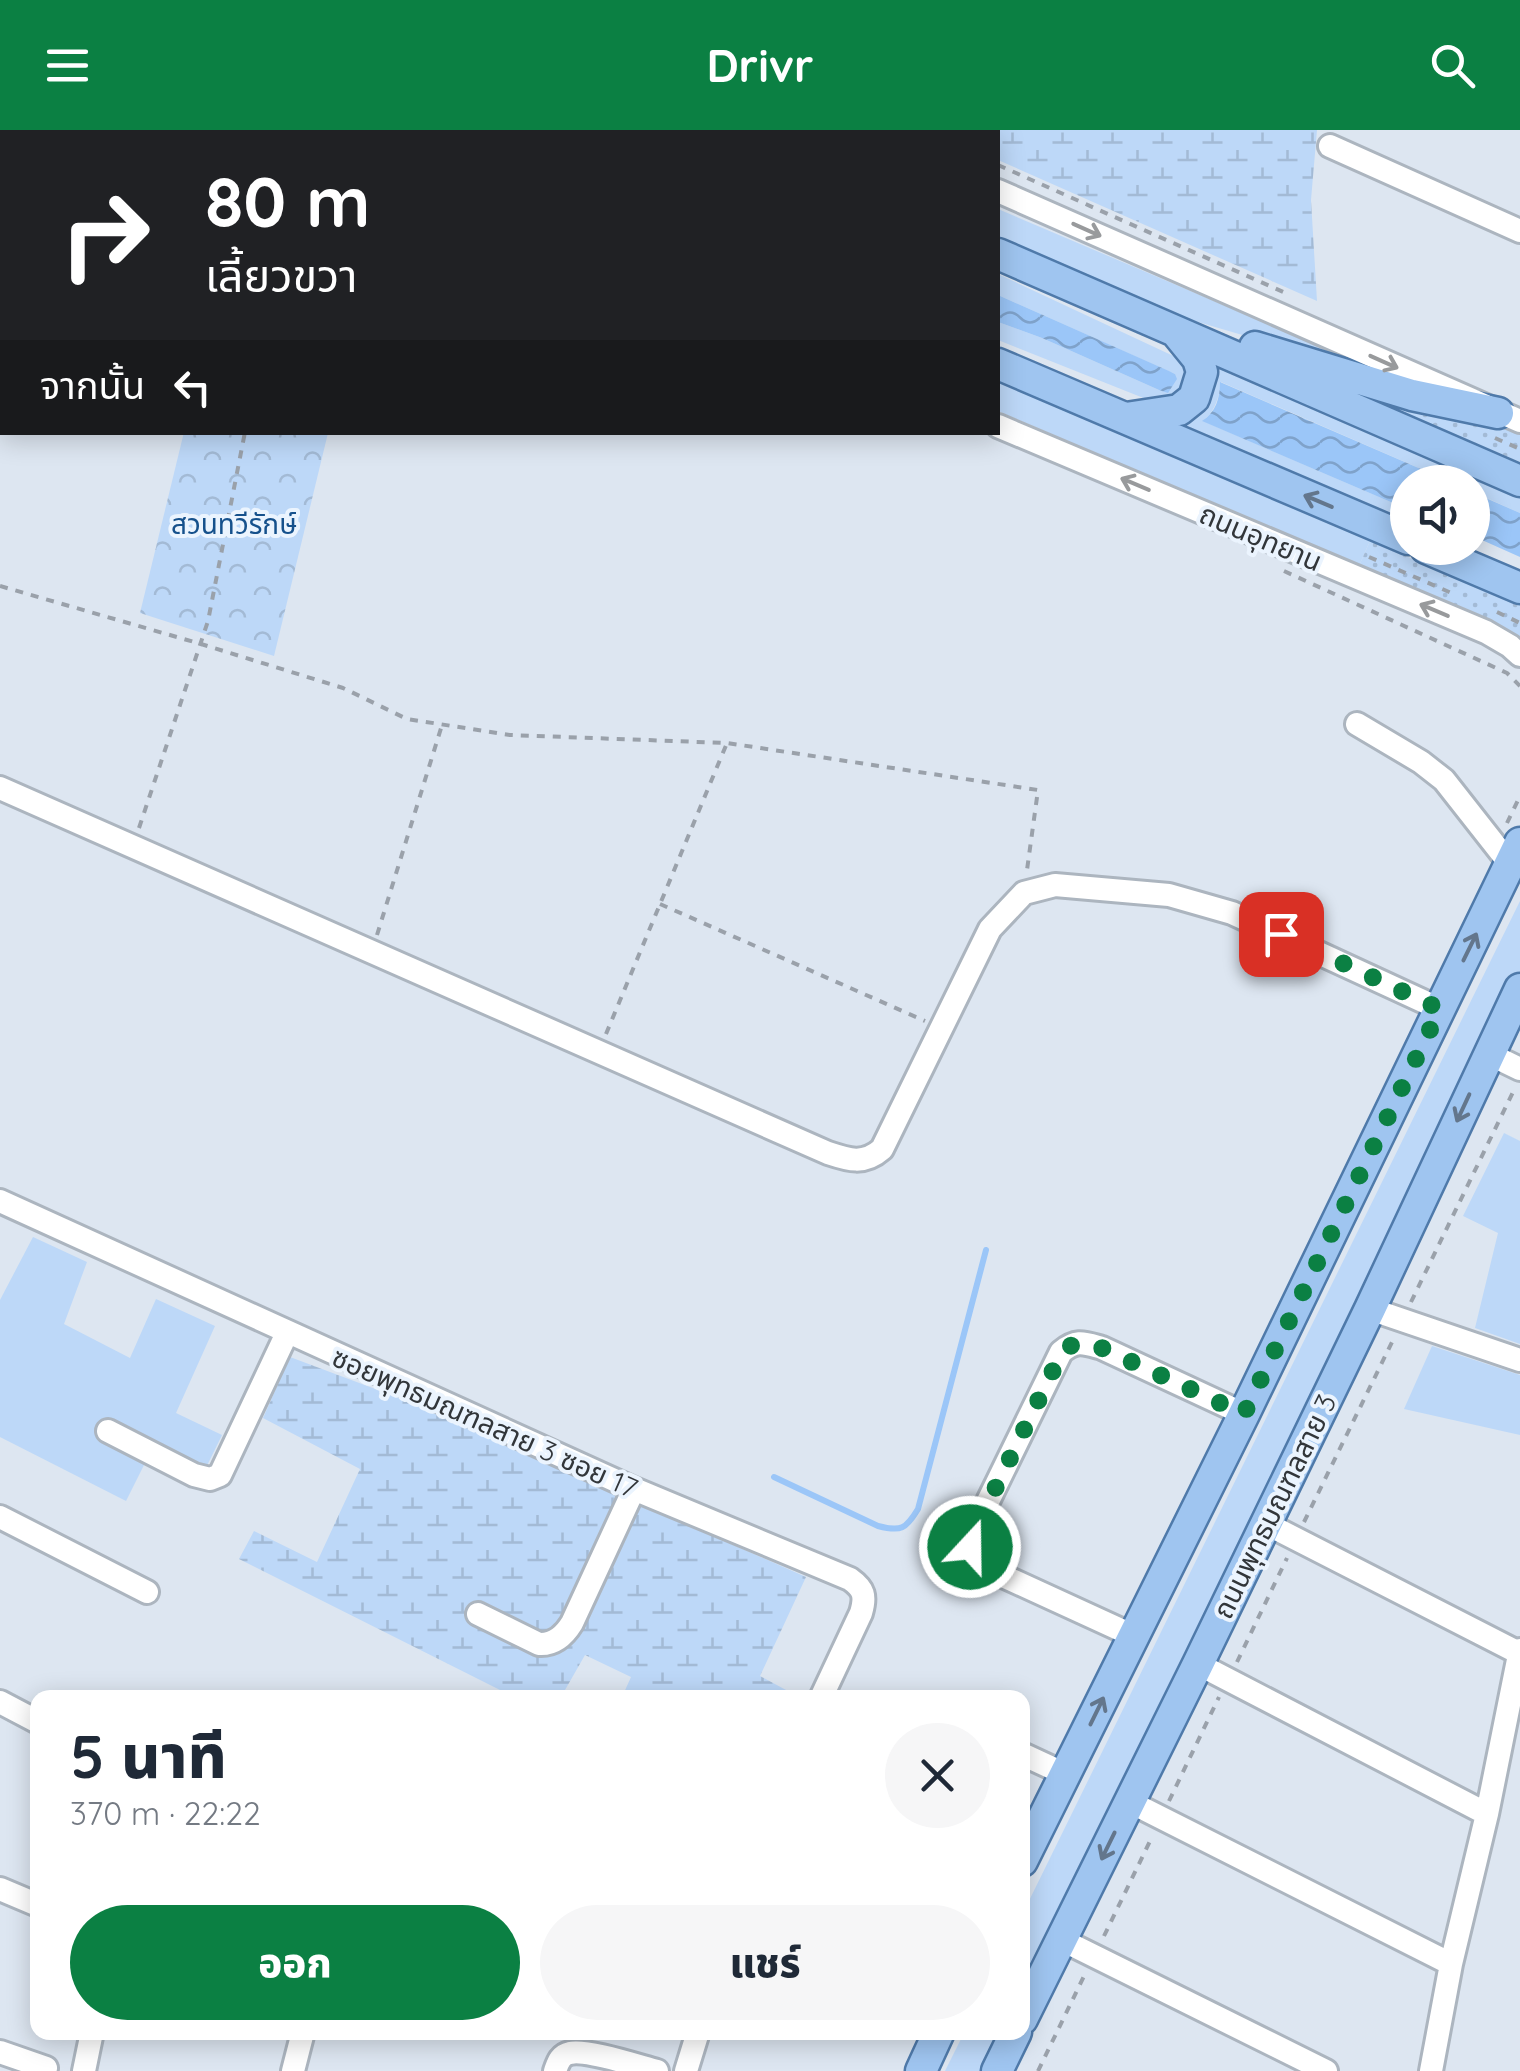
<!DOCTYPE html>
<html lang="th">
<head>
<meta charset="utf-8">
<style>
  body { margin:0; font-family:Quicksand,"Noto Sans Thai",sans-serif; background:#f6f6f7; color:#1f2937; height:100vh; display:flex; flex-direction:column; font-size:38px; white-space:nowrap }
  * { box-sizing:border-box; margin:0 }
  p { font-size:32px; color:#747a83 }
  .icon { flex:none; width:55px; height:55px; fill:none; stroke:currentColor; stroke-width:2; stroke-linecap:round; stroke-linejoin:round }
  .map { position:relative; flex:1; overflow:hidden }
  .details { position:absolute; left:30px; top:1560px; width:1000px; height:350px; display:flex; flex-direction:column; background:#fff; border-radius:20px; box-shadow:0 5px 25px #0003 }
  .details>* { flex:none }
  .hud { position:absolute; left:0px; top:0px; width:1000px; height:305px; box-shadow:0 5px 25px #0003; background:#202124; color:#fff; overflow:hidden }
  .buttons { position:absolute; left:1390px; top:335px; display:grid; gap:20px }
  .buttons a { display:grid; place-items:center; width:100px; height:100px; border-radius:50%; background:#fff; box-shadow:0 5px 25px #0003; font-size:50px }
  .pin { position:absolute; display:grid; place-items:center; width:85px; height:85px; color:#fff; margin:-42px; border-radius:20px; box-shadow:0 5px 15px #0006 }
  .me { position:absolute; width:110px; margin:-55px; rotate:21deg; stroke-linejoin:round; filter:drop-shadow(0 0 8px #0008) }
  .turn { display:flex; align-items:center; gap:35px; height:210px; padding:0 40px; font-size:45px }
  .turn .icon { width:130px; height:130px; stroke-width:2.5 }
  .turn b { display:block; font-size:70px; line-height:85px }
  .then { display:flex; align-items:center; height:95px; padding:0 40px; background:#0003; gap:20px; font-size:38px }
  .round { display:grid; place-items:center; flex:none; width:105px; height:105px; border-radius:52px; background:#f6f6f7 }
  .headline { display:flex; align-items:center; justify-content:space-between; height:170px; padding:0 40px }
  h1 { font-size:60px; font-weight:800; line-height:75px }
  .cta { display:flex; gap:20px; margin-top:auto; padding:20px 40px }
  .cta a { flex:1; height:115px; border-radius:60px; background:#0b8043; color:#fff; font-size:40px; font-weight:800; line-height:115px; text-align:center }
  .cta a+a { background:#f6f6f7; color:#1f2937 }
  header { display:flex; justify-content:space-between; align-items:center; height:130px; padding:0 40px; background:#0b8043; color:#fff; font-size:45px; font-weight:800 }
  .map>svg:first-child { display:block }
  .grass { fill:#bdd8f8 }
  .wetland { fill:url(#wetland-marsh) }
  .park { fill:url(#park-crowns) }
  .garden { fill:url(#garden-dots) }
  .water { fill:url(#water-waves) }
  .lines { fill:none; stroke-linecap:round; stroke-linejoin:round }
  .stream { stroke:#9bc6f8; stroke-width:6 }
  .minor-casing { stroke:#acb5bf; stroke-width:28 }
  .major-casing { stroke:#4f7aaa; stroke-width:35 }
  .path { stroke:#9aa1aa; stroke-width:4; stroke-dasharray:8 8; stroke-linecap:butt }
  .minor { stroke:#fff; stroke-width:22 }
  .major { stroke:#9fc5f0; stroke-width:30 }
  .oneway { stroke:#989a9c }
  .oneway2 { stroke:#63768c }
  .route { stroke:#0b8043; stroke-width:18; stroke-dasharray:0 32.4 }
  .labels { text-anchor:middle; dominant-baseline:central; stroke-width:8; stroke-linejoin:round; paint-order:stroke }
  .park-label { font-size:28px; fill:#16518c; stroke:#ebf4fe }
  .street-label { font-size:28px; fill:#32363a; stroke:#ebf4fe }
</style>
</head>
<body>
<header><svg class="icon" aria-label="menu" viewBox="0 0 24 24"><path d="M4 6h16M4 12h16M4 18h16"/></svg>Drivr<svg class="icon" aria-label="search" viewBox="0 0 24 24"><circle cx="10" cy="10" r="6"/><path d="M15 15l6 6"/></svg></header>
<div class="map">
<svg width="1520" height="1941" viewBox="0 0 1520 1941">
  <defs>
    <pattern id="wetland-marsh" width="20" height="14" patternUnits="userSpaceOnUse" patternTransform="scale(2.5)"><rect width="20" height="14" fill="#bdd8f8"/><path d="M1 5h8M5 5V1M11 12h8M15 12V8" fill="none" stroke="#a3bad5"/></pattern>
    <pattern id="park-crowns" width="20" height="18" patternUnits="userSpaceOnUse" patternTransform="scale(2.5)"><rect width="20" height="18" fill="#bdd8f8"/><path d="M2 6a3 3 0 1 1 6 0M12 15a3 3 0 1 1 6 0" fill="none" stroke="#a3bad5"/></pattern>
    <pattern id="garden-dots" width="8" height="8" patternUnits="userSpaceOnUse" patternTransform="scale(2.5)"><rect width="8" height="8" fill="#bdd8f8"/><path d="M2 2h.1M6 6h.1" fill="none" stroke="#a3bad5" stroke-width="1.8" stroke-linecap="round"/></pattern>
    <pattern id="water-waves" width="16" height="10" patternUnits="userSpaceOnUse" patternTransform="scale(2.5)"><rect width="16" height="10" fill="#9bc6f8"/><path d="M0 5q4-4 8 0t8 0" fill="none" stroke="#7fa2ca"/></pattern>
  </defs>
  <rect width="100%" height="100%" fill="#dde6f1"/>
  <path class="grass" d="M998,79L1329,220L1324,229L1188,189L998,107Z
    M998,144L1182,230L1191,249L1187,266L1156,273L998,210V192L1042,208L1159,260L1175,244L998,165Z
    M1202,228L1520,365V383L1473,362L1472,352H1451L1221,252C1219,268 1215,281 1203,291L1407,379V395L1169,293Z
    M998,251L1370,411L1358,438L998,281Z
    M1520,771V841L1438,1016L1023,1859V1783Z
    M1504,1003L1520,1011V1214L1475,1198L1498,1103L1463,1086Z
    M33,1107L87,1132L64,1194L130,1228L156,1169L215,1196L176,1283L222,1305L199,1352L147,1329L126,1371L0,1307V1170Z
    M1432,1216L1520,1245V1305L1404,1279Z
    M964,1903H1001L983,1941H945Z"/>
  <path class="wetland" d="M931,0H1317L1311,70L1317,171L998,30V2H936Z
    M290,1227L402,1269L806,1447L760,1546L799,1567H622L631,1547L585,1525L561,1567H514L239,1429L254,1401L317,1432L360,1339L263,1288Z"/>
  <path class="park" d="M184,302L328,303L274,526L140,483Z"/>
  <path class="garden" d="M1381,269L1479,289L1520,305V332L1385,275Z
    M1370,411L1520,474V510L1358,438Z"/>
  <path class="water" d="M998,165L1169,241L1175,244L1177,249L1168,263L1159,260L1042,208L998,192Z
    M1220,252L1451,352H1408L1407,379L1202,291C1216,282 1220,268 1220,252Z
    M1472,362L1520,383V427L1473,406Z"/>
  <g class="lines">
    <path class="stream" d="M774,1347L878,1396C901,1402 906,1399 918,1379L986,1120"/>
    <g class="minor-casing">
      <path id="minor" d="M347,0L353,2
        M861,0L866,2
        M208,2V0
        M1330,16L1520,101
        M998,61L1520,291
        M998,296L1486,502L1510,516L1520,525
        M1357,594L1421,632L1444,650L1510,734
        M0,658L828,1023C849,1030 864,1035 882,1019L990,799L1024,763L1055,755L1169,765L1232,783L1440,879
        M1489,924L1520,939
        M0,1071L634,1359L850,1449C864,1459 866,1466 861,1483L821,1568
        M1370,1179L1520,1230
        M108,1301L194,1345L210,1349L220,1345L287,1203
        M0,1387L147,1462
        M1265,1393L1519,1523
        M478,1484L539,1514C554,1515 564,1506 572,1493L634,1359
        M1134,1506L979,1435L972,1426L973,1402L1061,1222C1077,1209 1084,1213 1102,1218L1244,1284
        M1198,1534L1487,1684
        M0,1572L38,1592
        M1022,1624L1065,1644
        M1130,1672L1451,1834
        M0,1759L38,1775
        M1062,1810L1326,1941
        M0,1922L46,1938
        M84,1941L92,1902
        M293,1941L303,1902
        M555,1941C558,1933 560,1925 570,1923C586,1919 638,1936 657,1941
        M686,1941L698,1902
        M1431,1941L1451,1834L1487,1684L1520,1520"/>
    </g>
    <g class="major-casing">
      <path id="major" d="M473,0L478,2
        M723,0L728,2
        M998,124L1520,351
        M1255,217L1412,265L1498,283
        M998,234L1408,409
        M1126,288L1179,280L1194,268L1202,242L1198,229L1176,202
        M1426,418L1520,458
        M1022,1731L1244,1284L1520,713
        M1022,1889L1198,1534L1370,1179L1520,859
        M921,1941L939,1902
        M997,1941L1016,1902"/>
    </g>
    <path class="path" d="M297,0L302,2
      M920,0L926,2
      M998,35L1290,165
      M1495,308L1520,319
      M1369,427L1456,465
      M1284,441L1507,543L1520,556
      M0,456L201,514L343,558L407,589L510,605L727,613L1038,660L1027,740
      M1497,482L1520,493
      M1507,693L1520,666
      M139,698L208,491L245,302
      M660,774L925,891
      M377,805L442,595
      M606,904L727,613
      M1411,1172L1514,960
      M1304,1392L1394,1208
      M1237,1532L1287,1428
      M1169,1671L1219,1567
      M1104,1806L1152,1707
      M1038,1941L1086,1842"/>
    <use href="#minor" class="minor"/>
    <use href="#major" class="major"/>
  </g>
  <defs><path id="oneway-shaft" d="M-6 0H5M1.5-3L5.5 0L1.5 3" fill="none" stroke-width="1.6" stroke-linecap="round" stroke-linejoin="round" transform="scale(2.5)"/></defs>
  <g class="oneway">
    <use href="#oneway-shaft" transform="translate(1087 100) rotate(24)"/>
    <use href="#oneway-shaft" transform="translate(1384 232) rotate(24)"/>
    <use href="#oneway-shaft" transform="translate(1135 354) rotate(-157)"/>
    <use href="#oneway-shaft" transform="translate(1434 480) rotate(-157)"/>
  </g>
  <g class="oneway2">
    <use href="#oneway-shaft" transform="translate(1318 371) rotate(-157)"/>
    <use href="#oneway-shaft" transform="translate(1470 817) rotate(-64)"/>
    <use href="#oneway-shaft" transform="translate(1463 978) rotate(115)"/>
    <use href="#oneway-shaft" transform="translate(1097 1581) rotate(-64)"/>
    <use href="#oneway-shaft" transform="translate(1108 1716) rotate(116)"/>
  </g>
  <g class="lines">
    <path class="route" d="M970,1417L974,1402L1062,1222C1077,1209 1084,1213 1102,1218L1244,1284L1440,879L1281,804"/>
  </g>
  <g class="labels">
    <g class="park-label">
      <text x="234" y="393">สวนทวีรักษ์</text>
    </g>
    <g class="street-label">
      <text transform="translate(1261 407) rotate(23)">ถนนอุทยาน</text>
      <text transform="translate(485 1292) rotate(24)">ซอยพุทธมณฑลสาย 3 ซอย 17</text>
      <text transform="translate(1274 1376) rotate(-64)">ถนนพุทธมณฑลสาย 3</text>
    </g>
  </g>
</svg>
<div class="buttons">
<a><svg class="icon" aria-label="sound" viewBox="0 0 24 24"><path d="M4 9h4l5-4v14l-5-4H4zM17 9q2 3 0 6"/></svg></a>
</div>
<div class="pin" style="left:1281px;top:804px;background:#d93025"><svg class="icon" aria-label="arrive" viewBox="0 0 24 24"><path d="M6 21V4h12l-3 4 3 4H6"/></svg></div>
<svg class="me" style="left:970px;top:1417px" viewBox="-20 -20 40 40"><circle r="17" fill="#0b8043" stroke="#fff" stroke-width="3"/><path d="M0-11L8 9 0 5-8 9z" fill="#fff"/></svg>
<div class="hud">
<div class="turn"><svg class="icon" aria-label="right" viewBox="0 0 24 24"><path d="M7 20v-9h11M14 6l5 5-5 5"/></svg><div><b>80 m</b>เลี้ยวขวา</div></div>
<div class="then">จากนั้น<svg class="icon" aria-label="left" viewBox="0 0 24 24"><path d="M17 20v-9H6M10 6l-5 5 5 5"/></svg></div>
</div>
<section class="details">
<div class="headline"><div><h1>5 นาที</h1><p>370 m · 22:22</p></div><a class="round"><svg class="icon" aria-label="close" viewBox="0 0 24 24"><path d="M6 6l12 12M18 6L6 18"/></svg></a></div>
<div class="cta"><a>ออก</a><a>แชร์</a></div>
</section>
</div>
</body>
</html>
